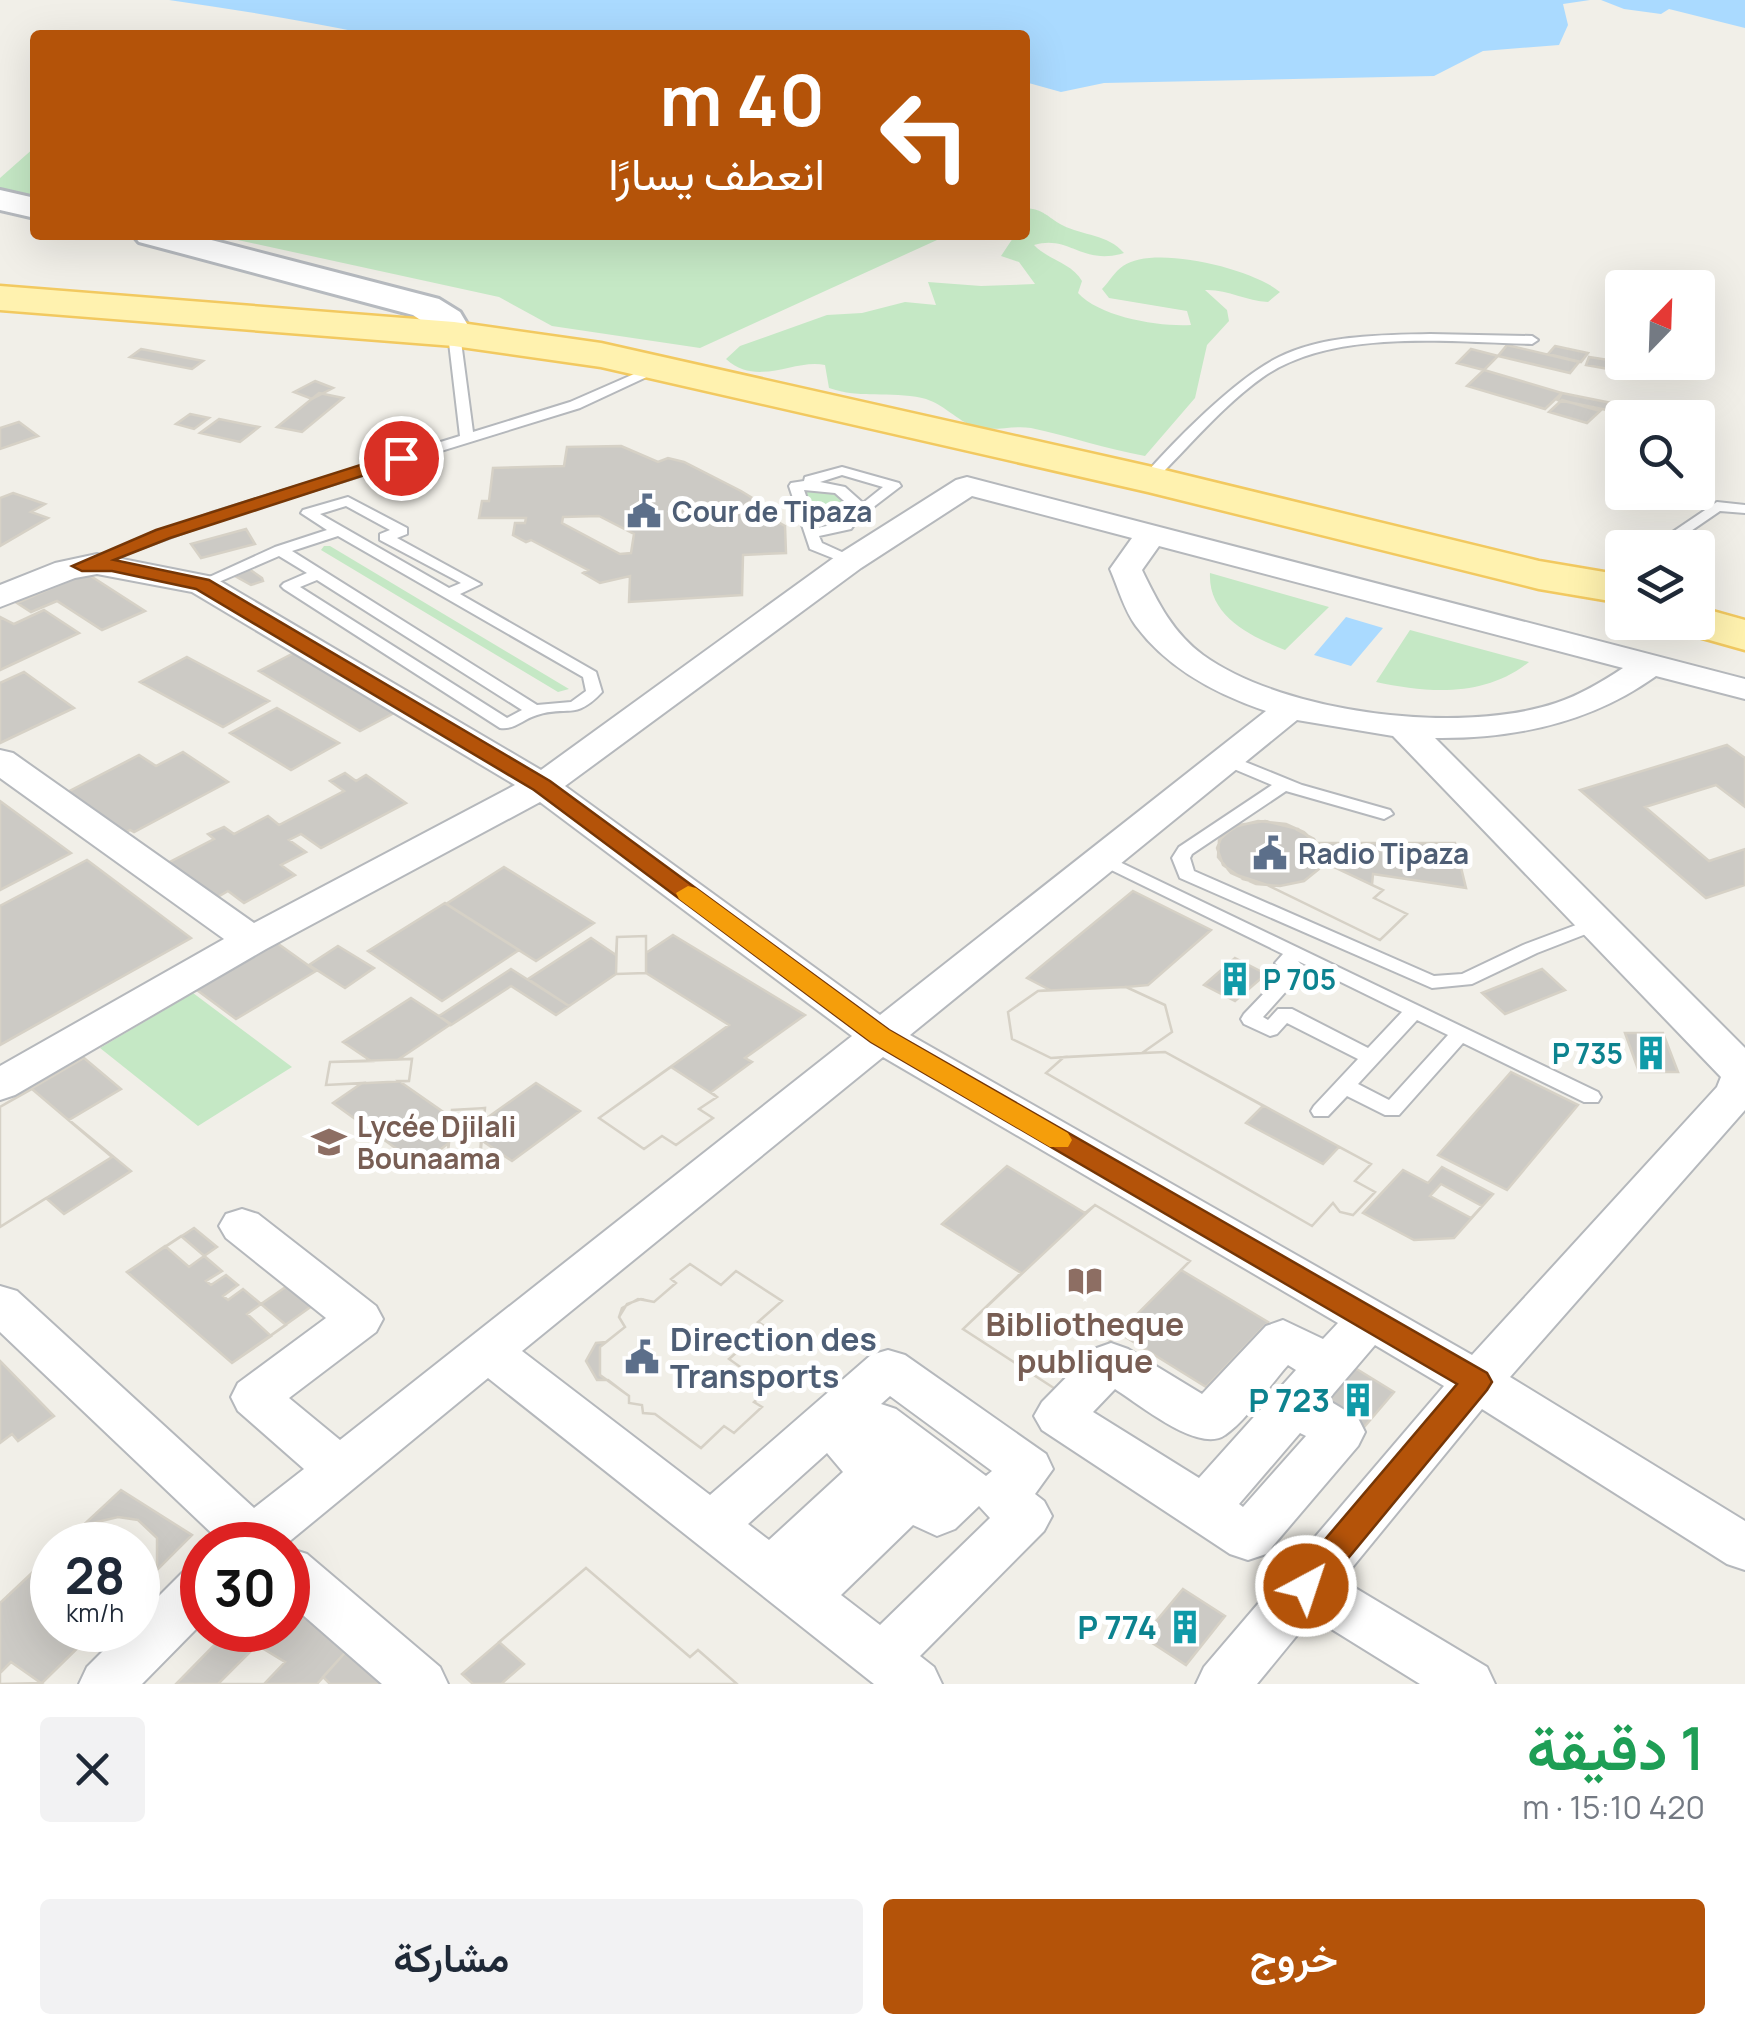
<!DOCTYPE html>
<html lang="ar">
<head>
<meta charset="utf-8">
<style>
  body { margin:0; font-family:Manrope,Vazirmatn,sans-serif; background:#f2f2f3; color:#1f2937; direction:rtl; height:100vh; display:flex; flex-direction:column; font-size:38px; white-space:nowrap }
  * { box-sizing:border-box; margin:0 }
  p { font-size:32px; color:#747a83 }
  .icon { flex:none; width:55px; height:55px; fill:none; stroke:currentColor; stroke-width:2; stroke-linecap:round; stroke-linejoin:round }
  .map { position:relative; height:1684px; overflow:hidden; direction:ltr }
  .side { display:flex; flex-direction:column; background:#fff; flex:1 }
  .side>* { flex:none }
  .hud { position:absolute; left:30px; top:30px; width:1000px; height:210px; border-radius:10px; box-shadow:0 10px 40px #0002; direction:rtl; background:#b45309; color:#fff; overflow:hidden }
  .needle { width:65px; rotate:23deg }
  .controls { position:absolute; left:1605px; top:270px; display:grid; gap:20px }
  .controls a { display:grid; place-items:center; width:110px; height:110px; border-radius:10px; background:#fff; box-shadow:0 10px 40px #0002; font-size:50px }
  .speed { position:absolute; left:30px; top:1522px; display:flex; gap:20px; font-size:50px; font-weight:700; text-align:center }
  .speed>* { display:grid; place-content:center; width:130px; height:130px; border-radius:50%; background:#fff; box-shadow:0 10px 40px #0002; line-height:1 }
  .speed small { font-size:25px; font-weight:400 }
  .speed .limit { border:15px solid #d22; background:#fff; color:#111 }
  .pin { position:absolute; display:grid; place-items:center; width:85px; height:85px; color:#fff; margin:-42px; border:5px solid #fff; border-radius:50%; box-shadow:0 2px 10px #0007 }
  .me { position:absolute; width:110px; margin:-55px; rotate:40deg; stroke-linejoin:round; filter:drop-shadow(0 0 8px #0008) }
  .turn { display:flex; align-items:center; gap:35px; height:210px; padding:0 40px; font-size:45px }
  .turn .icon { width:130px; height:130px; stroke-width:2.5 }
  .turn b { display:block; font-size:70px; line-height:85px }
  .round { display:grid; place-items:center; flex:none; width:105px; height:105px; border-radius:10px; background:#f2f2f3 }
  .overview { display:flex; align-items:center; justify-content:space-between; height:170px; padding:0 40px }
  h1 { font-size:60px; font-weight:600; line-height:75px; color:#1e9e55 }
  .action { display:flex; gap:20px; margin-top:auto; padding:20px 40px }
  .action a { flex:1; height:115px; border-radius:10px; background:#b45309; color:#fff; font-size:40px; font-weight:600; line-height:115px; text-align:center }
  .action a+a { background:#f2f2f3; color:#1f2937 }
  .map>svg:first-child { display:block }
  .green { fill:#c5e8c5 }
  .water { fill:#aadaff }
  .building { fill:#cccac5; stroke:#d6d1c6; stroke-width:2.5; fill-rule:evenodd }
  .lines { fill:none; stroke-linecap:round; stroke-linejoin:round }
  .lane-casing { stroke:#b5b8bc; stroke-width:4 }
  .street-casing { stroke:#b5b8bc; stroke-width:4 }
  .secondary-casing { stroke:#b6babf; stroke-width:6 }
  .primary-casing { stroke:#f2c960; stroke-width:5 }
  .lane { fill:#fff; fill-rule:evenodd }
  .street { fill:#fff; fill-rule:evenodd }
  .secondary { fill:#fff; fill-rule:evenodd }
  .primary { fill:#fff2af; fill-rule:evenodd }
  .route { fill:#b45309; stroke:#753606; stroke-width:2.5 }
  .slow { fill:#f59e0b }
  .labels { text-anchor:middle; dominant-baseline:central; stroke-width:10; stroke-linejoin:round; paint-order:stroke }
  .service-label { font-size:28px; font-weight:bold; fill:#4e5e75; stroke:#fff; text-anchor:start }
  .culture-label { font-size:28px; font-weight:bold; fill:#0d838f; stroke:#fff; text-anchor:start }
  .education-label { font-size:28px; font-weight:bold; fill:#785e54; stroke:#fff; text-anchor:start }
  .near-education-label { font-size:32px; font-weight:bold; fill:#785e54; stroke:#fff }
  .near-service-label { font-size:32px; font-weight:bold; fill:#4e5e75; stroke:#fff; text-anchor:start }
  .near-culture-label { font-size:32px; font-weight:bold; fill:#0d838f; stroke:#fff; text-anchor:end }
</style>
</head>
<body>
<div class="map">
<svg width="1745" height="1684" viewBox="0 0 1745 1684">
  <rect width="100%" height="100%" fill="#f1efe8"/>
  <path class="green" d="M35,147V196L0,188V178Z
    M1025,208C1044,209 1047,217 1062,225C1083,236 1108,234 1124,253C1082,266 1069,234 1034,245C1048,260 1072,263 1082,281L1078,293C1100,317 1159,327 1191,325L1187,311L1109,298L1102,289C1109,282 1115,271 1123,266C1154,244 1253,269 1280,292L1268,302C1246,301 1227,289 1205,290L1227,310L1229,321L1207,345L1195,398L1145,456C1106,449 1069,436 1031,428C1013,425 994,432 976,427C956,421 944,403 922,398C890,391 860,399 829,388L825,365C795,358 758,388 726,359L740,346L827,315L862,313L905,302L936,305L928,282L981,286L1035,284L1019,262L1001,256L1015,235H1025Z
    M215,235H948L700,348L552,326L499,297Z
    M805,492C822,492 844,491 848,510L835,521L820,525Z
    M324,546H330L569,689L558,692L321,550Z
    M1210,573L1329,607L1285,650C1250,636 1208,616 1210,573Z
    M1410,630L1529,662C1484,698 1428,693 1376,682Z
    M193,993L292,1067L198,1126L100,1048Z"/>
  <path class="water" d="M169,0H1590L1563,4L1568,25L1559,45L1483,51L1434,76L1104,83L1061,92L1025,82V35H371C304,20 237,10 169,0Z
    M1601,0H1745V28L1669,9L1661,14L1624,9Z
    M1346,617L1383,628L1351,666L1314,655Z"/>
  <path class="building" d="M1507,345L1579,362L1570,373L1498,356Z
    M1555,346L1588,353L1581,362L1548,354Z
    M141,349L203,361L192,369L130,357Z
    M1471,349L1498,356L1484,370L1457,363Z
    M1589,357L1622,362L1620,371L1586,365Z
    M1484,370L1562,393L1545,409L1467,386Z
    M315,381L333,388L312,399L294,392Z
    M319,393L343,398L302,432L277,427Z
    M1562,393L1616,404L1612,411L1558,400Z
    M1562,400L1600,411L1587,423L1549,412Z
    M190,414L209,418L194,429L176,424Z
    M219,419L259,427L240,442L200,433Z
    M19,422L38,436L0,449V428Z
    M621,446L658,462L668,458L684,462L741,491L754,499L746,504L785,526L786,553L743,555L742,595L629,602L630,576L600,583L583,573L588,570L531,540L526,542L513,535L515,523H525L526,518H479L482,501H489L493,468L564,466L567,447ZM599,516L634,534L631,553L620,554L562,523L563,517Z
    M13,493L45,504L31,512L48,518L0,546V498Z
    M246,529L255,544L201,558L191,544Z
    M249,569L262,578L263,581L251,585L235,576Z
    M86,573L145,611L102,630L57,601L31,612L17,603Z
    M44,610L79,633L0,670V617L14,624Z
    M294,653L396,712L360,731L259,671Z
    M187,657L269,701L223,727L140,682Z
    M24,672L74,708L0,743V683Z
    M277,708L339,743L291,770L230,733Z
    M1727,745L1745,758V807L1716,785L1645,807L1709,861L1745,849V885L1706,898L1580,790Z
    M183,752L228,782L134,832L130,830L117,837L60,796L139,755L156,766Z
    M345,773L356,781L366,775L406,803L321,848L301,834L289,840L306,852L281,865L295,875L244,903L228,891L216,898L166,864L214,839L208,834L224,827L234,834L268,816L279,825L344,791L330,781Z
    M0,801L71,853L0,890Z
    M1258,821L1286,824L1314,839L1323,856L1319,869L1304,881L1280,886L1256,884L1231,873L1218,857L1219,840L1234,827Z
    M1258,821L1286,824L1304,832L1320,847L1323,862L1383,890L1374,898L1407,914L1380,940L1267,885L1231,873L1218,857L1219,840L1234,827Z
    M1265,821L1298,829L1317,843H1455L1466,888L1373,874L1372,885L1383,890L1374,898L1407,914L1380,940L1267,885L1243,879L1223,865L1217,848L1222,836L1239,825Z
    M87,860L191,938L0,1045V906Z
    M504,867L594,923L536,961L446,904Z
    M1133,891L1211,930L1148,985L1126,987L1165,1005L1172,1032L1142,1053L1165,1052L1371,1164L1355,1181L1375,1192L1353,1215L1340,1212L1333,1203L1312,1226L1046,1073L1064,1057L1051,1058L1012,1039L1008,1012L1038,991L1050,990L1027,978Z
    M445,903L519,950L442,1001L368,951Z
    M673,935L805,1015L745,1058L752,1062L711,1092L717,1097L699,1109L713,1118L676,1145L662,1136L644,1149L599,1118L729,1025L646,973L616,974L569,1006L528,979L591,938L616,955L617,937L646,936V953Z
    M646,936V973L616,974L617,937Z
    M277,943L316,971L236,1019L197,990Z
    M338,946L374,968L345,988L309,965Z
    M1235,958L1266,974L1235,1001L1204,985Z
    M511,969L569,1006L556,1015L511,986L451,1025L439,1016Z
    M1542,969L1565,990L1505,1014L1482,993Z
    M1126,987L1165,1005L1172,1032L1142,1053L1051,1058L1012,1039L1008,1012L1038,991Z
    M411,998L451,1024L399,1059H412L409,1081H399L452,1118V1110L485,1108L484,1120L536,1083L580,1111L512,1161L481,1140L479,1169L446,1170L449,1143L419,1165L333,1103L362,1083L326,1085L330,1062L371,1061L343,1042Z
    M1625,1033H1663L1678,1072H1639Z
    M1165,1052L1263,1106L1246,1123L1323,1164L1339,1147L1371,1164L1355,1181L1375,1192L1353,1215L1340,1212L1333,1203L1312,1226L1046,1073L1064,1057Z
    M84,1058L121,1089L69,1120L131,1171L64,1214L46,1198L0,1227V1107Z
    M412,1059L409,1081L326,1085L330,1062Z
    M671,1067L717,1097L699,1109L713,1118L676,1145L662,1136L644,1149L599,1118Z
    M1511,1072L1578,1105L1507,1190L1438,1155Z
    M32,1089L112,1157L0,1227V1107Z
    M485,1108L479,1169L446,1170L452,1110Z
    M1007,1166L1085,1213L1095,1205L1190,1261L1181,1270L1268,1322L1206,1387L1119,1333L1060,1392L963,1329L1021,1273L942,1224Z
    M1442,1167L1493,1194L1454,1238L1414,1240L1363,1213L1403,1170L1428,1183Z
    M1441,1184L1482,1206L1471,1218L1430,1196Z
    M1095,1205L1190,1261L1060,1392L963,1329Z
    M194,1228L217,1247L204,1256L222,1271L206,1281L211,1285L226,1275L238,1285L223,1296L228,1300L243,1289L261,1304L287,1286L312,1306L232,1363L127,1272Z
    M181,1236L222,1271L206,1281L211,1285L226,1275L238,1285L223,1296L228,1300L243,1289L286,1325L232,1363L127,1272Z
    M165,1246L189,1267L204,1256L222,1271L206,1281L211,1285L226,1275L238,1285L223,1296L228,1300L243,1289L261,1304L247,1314L271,1336L232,1363L127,1272Z
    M690,1264L721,1285L736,1271L782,1301L758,1322L766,1327L729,1359L770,1388L754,1402L762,1407L734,1433L724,1426L701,1448L655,1414L643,1413L642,1405L629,1403V1396L600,1375V1347L625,1327L619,1317L622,1308L638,1299L654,1302L676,1283L671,1279Z
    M690,1264L721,1285L736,1271L782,1301L758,1322L766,1327L729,1359L770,1388L754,1402L762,1407L734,1433L724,1426L701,1448L655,1414L643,1413L642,1405L629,1403V1396L608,1380H597L586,1361L596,1343L606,1342L625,1327L619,1317L627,1304L641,1299L654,1302L676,1283L671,1279Z
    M0,1361L54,1416L18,1441L12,1434L0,1443Z
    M1355,1368L1394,1392L1360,1432L1320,1409Z
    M121,1490L192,1535L138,1589V1545H62Z
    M118,1517L138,1520L157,1538V1565L138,1589V1545H62L85,1525Z
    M52,1554V1630H96L41,1684H0V1603Z
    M52,1554V1630H96L41,1684H0V1603Z
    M52,1554V1630H96L41,1684H0V1603Z
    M586,1568L690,1657L698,1650L737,1684H473L462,1674Z
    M586,1568L690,1657L698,1650L737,1684H501L524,1664L499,1642Z
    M1183,1589L1225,1616L1186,1665L1143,1637Z
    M288,1607L350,1647L317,1684H176L229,1630H288Z
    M257,1645L285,1662L264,1684H218Z
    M350,1647L383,1684H330L323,1677Z
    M11,1662L41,1683L0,1684V1673Z"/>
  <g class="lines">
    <g class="lane-casing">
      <path id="lane" d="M454,330L460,334L473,432L570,402L657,364H667L668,367L580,408L221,519L92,566L87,567L80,563L211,513L460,436L448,334Z
        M1430,334L1532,336L1538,340L1532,344C1451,342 1333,328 1263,377C1222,406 1189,447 1153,482H1143L1141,479C1173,442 1236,378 1279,357C1324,335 1380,335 1430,334Z
        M842,467L899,483L901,486L859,518L851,529L819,536L822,543L855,558V564L850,565L810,549L789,486L791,483L804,481L805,477ZM842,475L883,487L863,503L845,487L820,482ZM804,490L835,493L852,508L841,523L817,528Z
        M348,497L407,528V534L397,538L481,584L460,594L596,672L602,692C575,721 567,705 537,715C523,719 515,730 500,728L284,589L281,586L284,583L307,573L279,556L207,587L202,589L194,584L275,547L327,530L301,513L303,510ZM346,506L390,530L380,534V540L461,583L449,588L320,514ZM338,536L583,677L586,691L571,702L537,705L292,551ZM317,580L522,710L507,718L300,587Z
        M1717,502L1745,505V513L1720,511L1666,548H1649Z
        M1228,755L1302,785L1390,810L1393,814L1384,819L1286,791L1192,854L1190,858L1194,871L1434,976L1462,974L1523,945L1592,919L1598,917L1607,923L1604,927L1537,953L1472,984L1432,988L1180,878L1172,858L1179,847L1272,785L1222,764L1220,760L1222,756Z
        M1105,855L1598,1092L1601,1097L1598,1102H1584L1463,1043L1399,1115H1385L1347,1096L1328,1116H1314L1311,1111L1314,1106L1358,1059L1287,1023L1277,1034L1270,1036L1244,1024L1241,1019L1244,1014L1285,971L1275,963L1283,954L1099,864L1096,860L1099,856ZM1298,961L1402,1012L1368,1048L1292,1009H1278L1268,1020L1263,1017L1306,969ZM1417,1020L1448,1035L1389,1100L1358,1084Z"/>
    </g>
    <g class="street-casing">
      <path id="street" d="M967,477L1745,679V699L1656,676C1590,723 1515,739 1435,738L1745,1048V1110L1510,1377L1745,1521V1570L1727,1564L1482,1409L1342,1580L1487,1667L1495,1684H1420L1312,1617L1257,1684H1196L1204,1667L1444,1386L1375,1345L1328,1400L1358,1418L1365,1432L1358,1446L1266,1554L1248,1560L1230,1554L1042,1430L1034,1416L1042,1402L1094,1349L1111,1343L1128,1349L1202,1394L1266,1326L1283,1320L1323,1339L1338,1323L883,1057L522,1351L710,1495L871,1355L888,1350L905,1355L1046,1454L1053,1469L1035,1494L1044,1501L1052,1516L1044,1531L920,1656L934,1667L942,1684H874L488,1378L285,1545H219L221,1542L0,1332V1286L17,1291L254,1508L304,1469L238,1411L231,1397L238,1383L326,1318L226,1238L219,1226L226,1214L242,1209L258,1214L376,1306L383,1319L376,1332L289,1398L340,1440L852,1036L540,802L266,949L15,1095L0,1100V1066L224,939L0,778V750L13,753L254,923L515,785L192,592L97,574L75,578L0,607V585L55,563L97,554L213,577L541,770L839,554L956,480ZM972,496L1132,538L1110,569C1118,587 1124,610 1136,626C1168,669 1216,694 1266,711L880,1015L565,786L861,568ZM1159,546L1623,668C1602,682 1580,695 1556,703C1461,735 1285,714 1203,655C1173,633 1158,603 1142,570ZM1297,720L1393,736L1721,1077L1717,1087L1472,1355L910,1035ZM1288,1365L1296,1370L1199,1478L1093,1412L1115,1389C1139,1404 1199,1454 1225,1435C1246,1421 1270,1385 1288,1365ZM890,1396L992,1471L986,1476L896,1409L881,1404ZM1300,1433L1306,1436L1243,1507L1239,1504ZM827,1453L843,1472L769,1540L748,1524ZM979,1506L990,1518L880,1625L841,1595L913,1525L937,1536L955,1529Z
        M288,1548L307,1554L440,1667L448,1684H382L288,1602Z
        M202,1565V1623L142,1684H79L87,1667L124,1630H138V1617L183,1572Z"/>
    </g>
    <g class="secondary-casing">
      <path id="secondary" d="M0,190L35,198V218L0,210Z
        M133,235H192L439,299L460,312L473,334L467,342L454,345L441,342L431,327L413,315L139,242Z"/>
    </g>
    <g class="primary-casing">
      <path id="primary" d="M0,286L454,322L601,343L1148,466L1539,561L1622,575V603L1539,589L1148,492L601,367L454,346L0,310Z
        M1698,607L1745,620V650L1681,632L1674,622H1698Z"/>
    </g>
    <use href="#lane" class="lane"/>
    <use href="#street" class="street"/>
    <use href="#secondary" class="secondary"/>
    <use href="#primary" class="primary"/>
  </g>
  <path class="route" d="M401,452L410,458L408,461L170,538L114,560L209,580L550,781L889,1030L1487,1373L1492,1382L1487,1390L1317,1596L1306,1600L1294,1596L1290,1586L1294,1576L1457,1384L871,1042L534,790L196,589L112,571H82L72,566L156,530Z"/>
  <path class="slow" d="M688,886L696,888L889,1030L1068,1133L1072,1140L1068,1147H1050L871,1042L679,899L676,893Z"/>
  <defs>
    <g id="civic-bare" transform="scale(2.7)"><path d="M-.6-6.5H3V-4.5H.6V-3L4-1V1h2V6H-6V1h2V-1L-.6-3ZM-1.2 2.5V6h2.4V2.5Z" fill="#5c6f8a" stroke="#fff" stroke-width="2.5" paint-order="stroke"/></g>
    <g id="building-bare" transform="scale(2.7)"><path d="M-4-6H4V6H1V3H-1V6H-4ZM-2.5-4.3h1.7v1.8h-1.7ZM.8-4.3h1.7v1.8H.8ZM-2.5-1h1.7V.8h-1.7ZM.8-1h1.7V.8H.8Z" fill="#0f9aa8" stroke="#fff" stroke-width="2.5" paint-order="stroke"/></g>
    <g id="school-bare" transform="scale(2.7)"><path d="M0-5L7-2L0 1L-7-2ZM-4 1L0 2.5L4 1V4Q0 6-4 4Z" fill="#8d6e63" stroke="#fff" stroke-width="2.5" paint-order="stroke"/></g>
    <g id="library-bare" transform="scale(2.7)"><path d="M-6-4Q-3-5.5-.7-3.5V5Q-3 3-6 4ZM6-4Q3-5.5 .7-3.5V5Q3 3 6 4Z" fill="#8d6e63" stroke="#fff" stroke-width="2.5" paint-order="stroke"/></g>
  </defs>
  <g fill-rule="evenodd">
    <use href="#civic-bare" x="644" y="511"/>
    <use href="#civic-bare" x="1270" y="853"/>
    <use href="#building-bare" x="1235" y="979"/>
    <use href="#building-bare" x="1651" y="1053"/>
    <use href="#school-bare" x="329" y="1142"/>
    <use href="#library-bare" x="1085" y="1281"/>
    <use href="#civic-bare" x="642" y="1357"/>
    <use href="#building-bare" x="1358" y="1400"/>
    <use href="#building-bare" x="1185" y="1627"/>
  </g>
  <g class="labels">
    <g class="service-label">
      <text x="672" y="511">Cour de Tipaza</text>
      <text x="1298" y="853">Radio Tipaza</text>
    </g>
    <g class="culture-label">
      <text x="1263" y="979">P 705</text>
      <text x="1623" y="1053" text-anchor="end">P 735</text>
    </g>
    <g class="education-label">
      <text x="357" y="1126">Lycée Djilali<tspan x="357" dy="32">Bounaama</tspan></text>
    </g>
    <g class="near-education-label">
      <text x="1085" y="1324">Bibliotheque<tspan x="1085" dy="37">publique</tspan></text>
    </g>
    <g class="near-service-label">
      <text x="670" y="1339">Direction des<tspan x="670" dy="37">Transports</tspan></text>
    </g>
    <g class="near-culture-label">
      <text x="1330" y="1400">P 723</text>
      <text x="1157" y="1627">P 774</text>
    </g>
  </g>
</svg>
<div class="controls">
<a><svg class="needle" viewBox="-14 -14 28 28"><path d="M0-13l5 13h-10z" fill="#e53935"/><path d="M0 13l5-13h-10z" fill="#747a83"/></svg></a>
<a><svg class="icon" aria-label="search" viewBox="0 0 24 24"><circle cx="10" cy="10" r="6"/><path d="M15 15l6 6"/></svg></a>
<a><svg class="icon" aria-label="layers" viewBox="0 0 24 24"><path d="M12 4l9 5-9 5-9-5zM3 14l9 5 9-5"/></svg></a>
</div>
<div class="speed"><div>28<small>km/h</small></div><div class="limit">30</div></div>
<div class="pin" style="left:401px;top:458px;background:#d93025"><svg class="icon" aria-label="arrive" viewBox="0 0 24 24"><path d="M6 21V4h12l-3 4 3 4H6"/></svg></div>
<svg class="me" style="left:1306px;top:1586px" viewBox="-20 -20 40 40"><circle r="17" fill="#b45309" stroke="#fff" stroke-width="3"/><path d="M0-11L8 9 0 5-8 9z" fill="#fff"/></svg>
<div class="hud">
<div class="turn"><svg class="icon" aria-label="left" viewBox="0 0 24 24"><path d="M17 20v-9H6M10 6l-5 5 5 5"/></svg><div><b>40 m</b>انعطف يسارًا</div></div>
</div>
</div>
<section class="side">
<div class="overview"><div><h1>1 دقيقة</h1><p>420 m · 15:10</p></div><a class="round"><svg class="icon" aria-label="close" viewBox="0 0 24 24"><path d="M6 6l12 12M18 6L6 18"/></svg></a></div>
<div class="action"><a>خروج</a><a>مشاركة</a></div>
</section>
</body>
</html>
